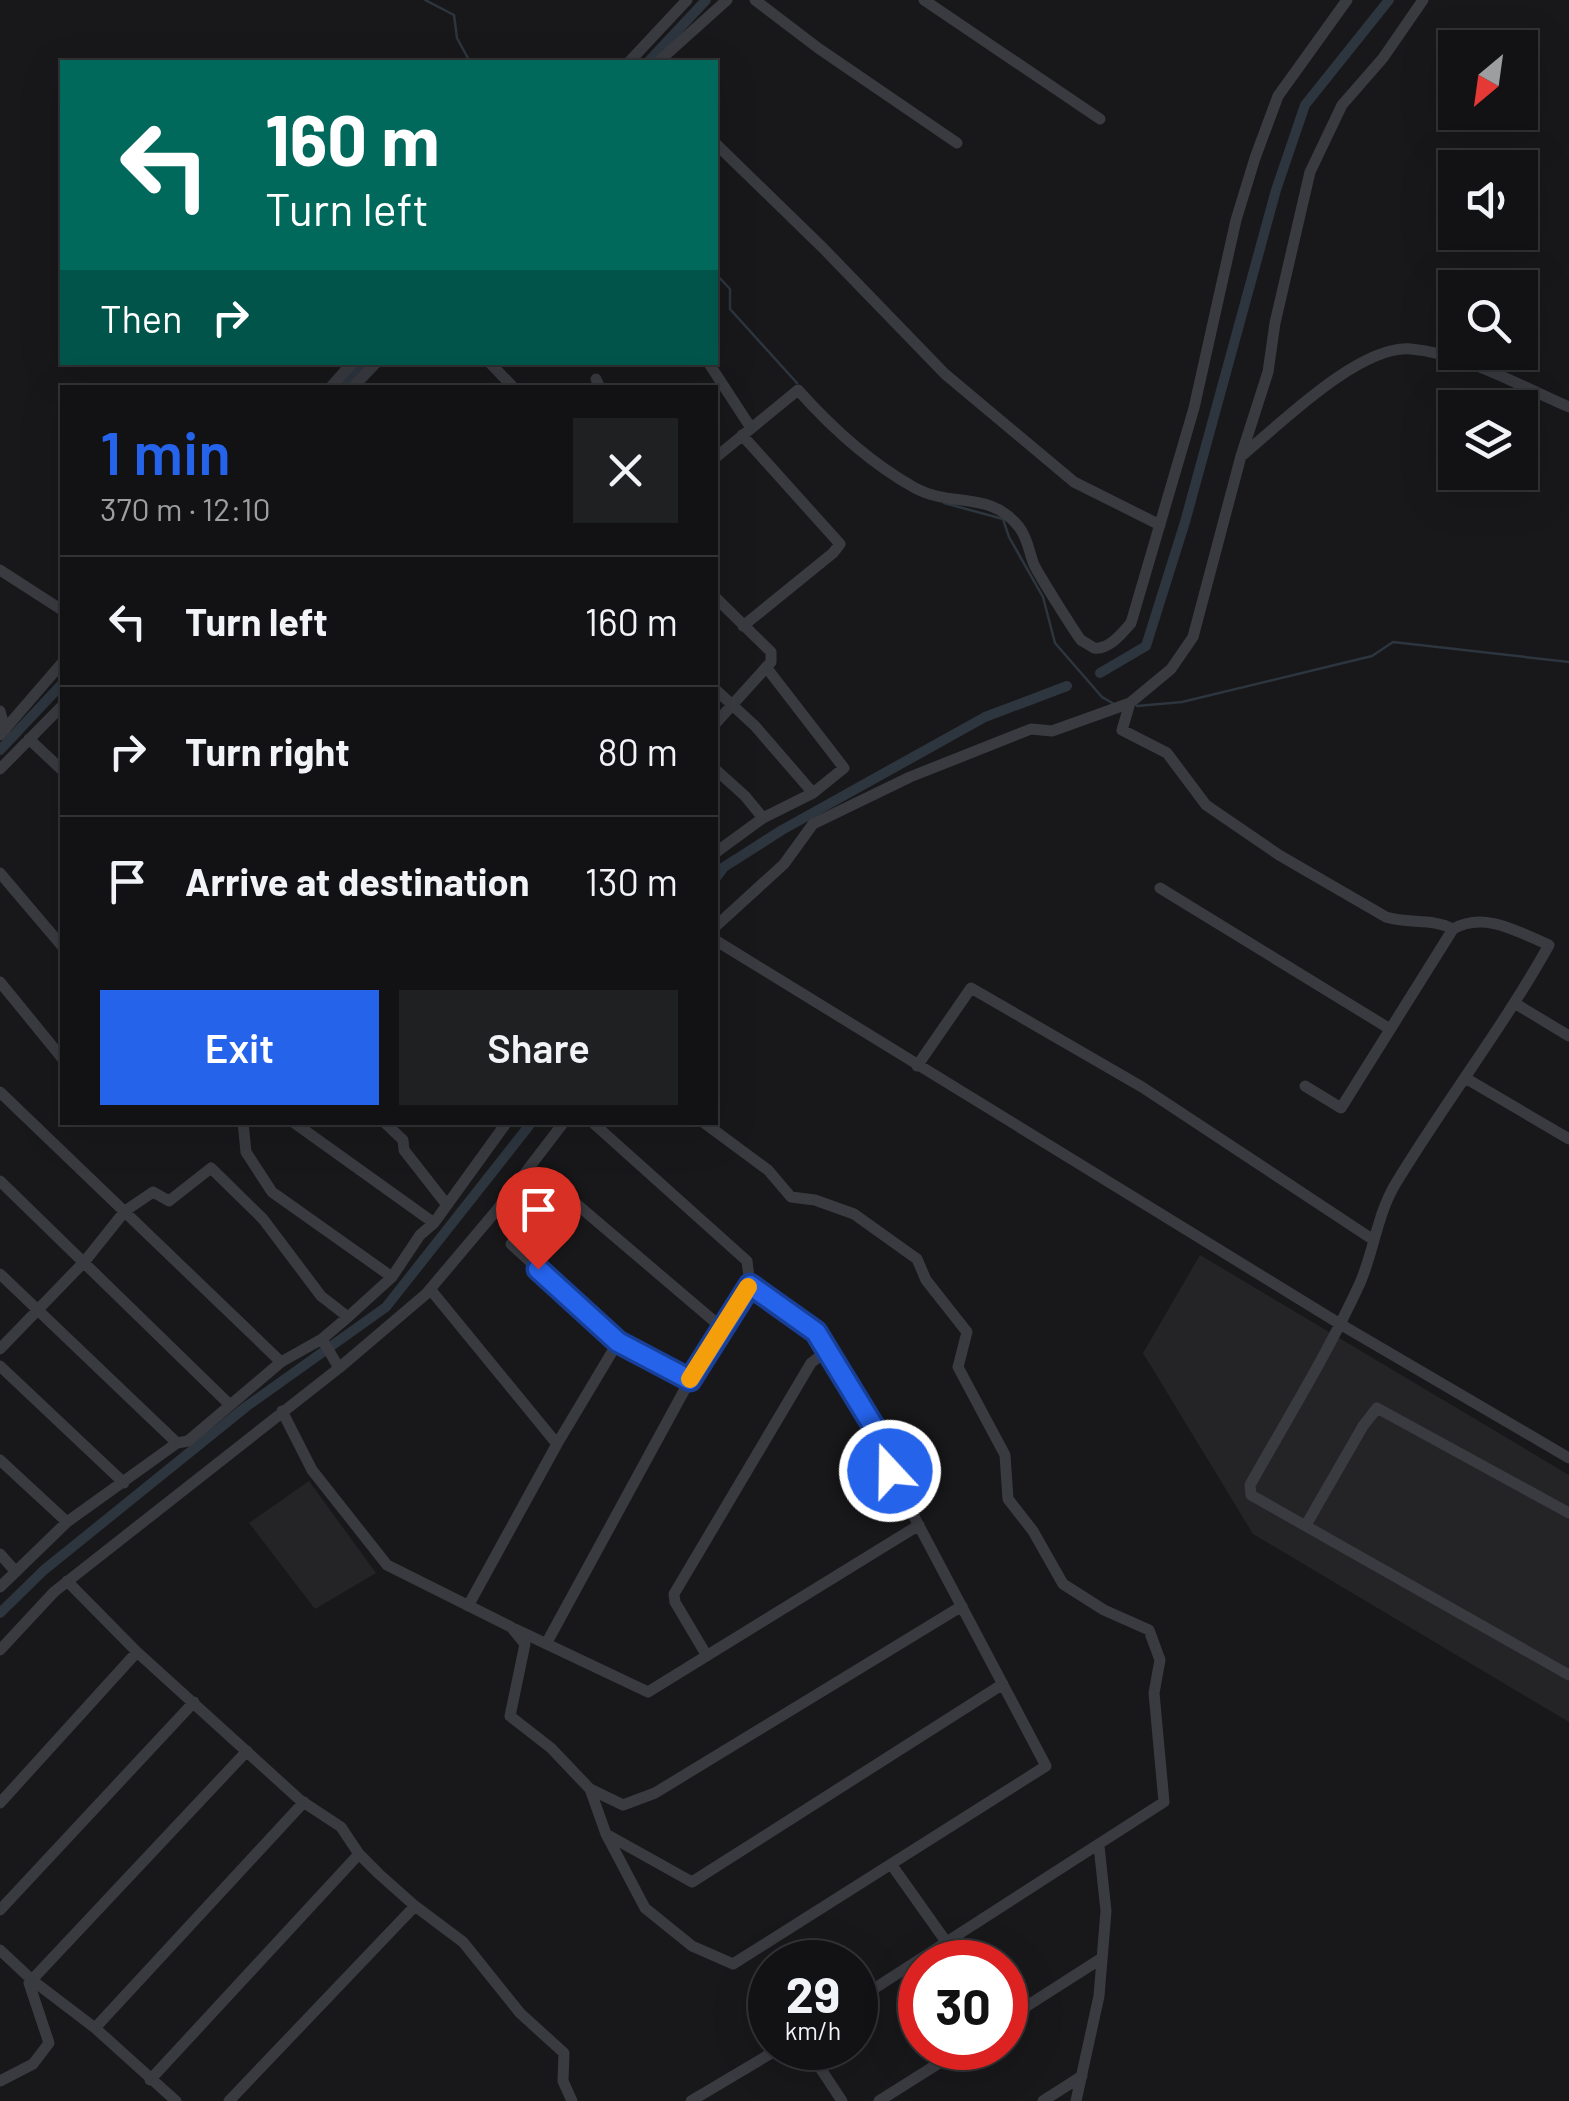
<!DOCTYPE html>
<html lang="en">
<head>
<meta charset="utf-8">
<style>
  body { margin:0; font-family:Barlow,sans-serif; background:#1f2022; color:#f1f3f6; height:100vh; display:flex; flex-direction:column; font-size:38px; white-space:nowrap }
  * { box-sizing:border-box; margin:0 }
  p { font-size:32px; color:#9c9ea0 }
  .icon { flex:none; width:55px; height:55px; fill:none; stroke:currentColor; stroke-width:2; stroke-linecap:round; stroke-linejoin:round }
  .map { position:relative; flex:1; overflow:hidden }
  .drawer { position:absolute; left:60px; top:385px; width:658px; height:740px; display:flex; flex-direction:column; background:#121214; border-radius:0px; box-shadow:0 10px 40px #0002,0 0 0 2px #313234 }
  .drawer>* { flex:none }
  .top-card { position:absolute; left:60px; top:60px; width:658px; height:305px; border-radius:0px; box-shadow:0 10px 40px #0002,0 0 0 2px #313234; background:#00695c; color:#fff; overflow:hidden }
  .needle { width:65px; rotate:209deg }
  .controls { position:absolute; left:1438px; top:30px; display:grid; gap:20px }
  .controls a { display:grid; place-items:center; width:100px; height:100px; border-radius:0px; background:#121214; box-shadow:0 10px 40px #0002,0 0 0 2px #313234; font-size:50px }
  .speed { position:absolute; left:748px; top:1940px; display:flex; gap:20px; font-size:50px; font-weight:700; text-align:center }
  .speed>* { display:grid; place-content:center; width:130px; height:130px; border-radius:50%; background:#121214; box-shadow:0 10px 40px #0002,0 0 0 2px #313234; line-height:1 }
  .speed small { font-size:25px; font-weight:400 }
  .speed .limit { border:15px solid #d22; background:#fff; color:#111 }
  .pin { position:absolute; display:grid; place-items:center; width:85px; height:85px; color:#fff; margin:-102px -42px; border-radius:50% 50% 50% 0; rotate:-45deg; box-shadow:0 0 10px #0007 }
  .pin .icon { rotate:45deg }
  .me { position:absolute; width:110px; margin:-55px; rotate:339deg; stroke-linejoin:round; filter:drop-shadow(0 0 8px #0008) }
  .turn { display:flex; align-items:center; gap:35px; height:210px; padding:0 40px; font-size:45px }
  .turn .icon { width:130px; height:130px; stroke-width:2.5 }
  .turn b { display:block; font-size:70px; line-height:85px }
  .then { display:flex; align-items:center; height:95px; padding:0 40px; background:#0003; gap:20px; font-size:38px }
  .round { display:grid; place-items:center; flex:none; width:105px; height:105px; border-radius:0px; background:#1f2022 }
  .summary { display:flex; align-items:center; justify-content:space-between; height:170px; padding:0 40px }
  h1 { font-size:60px; font-weight:600; line-height:75px; color:#2563eb }
  .button { display:flex; gap:20px; margin-top:auto; padding:20px 40px }
  .button a { flex:1; height:115px; border-radius:0px; background:#2563eb; color:#fff; font-size:40px; font-weight:600; line-height:115px; text-align:center }
  .button a+a { background:#1f2022; color:#f1f3f6 }
  ul { padding:0; list-style:none }
  li { display:flex; align-items:center; gap:30px; height:130px; padding:0 40px; border-top:2px solid #313234 }
  li div { flex:1 }
  li b { display:block; font-size:38px }
  li em { font-style:normal }
  .map>svg:first-child { display:block }
  .built { fill:#242427 }
  .lines { fill:none; stroke-linecap:round; stroke-linejoin:round }
  .stream { stroke:#2d353f; stroke-width:2.5 }
  .canal { stroke:#2d353f; stroke-width:10 }
  .minor { stroke:#3a3b41; stroke-width:11 }
  .route-casing { stroke:#184099; stroke-width:25 }
  .route { stroke:#2563eb; stroke-width:18 }
  .slow { stroke:#f59e0b; stroke-width:18 }
</style>
</head>
<body>
<div class="map">
<svg width="1569" height="2101" viewBox="0 0 1569 2101">
  <rect width="100%" height="100%" fill="#18181a"/>
  <path class="built" d="M1200,1255L1569,1475V1722L1253,1534L1143,1353Z
    M309,1481L376,1573L315,1609L249,1523Z"/>
  <g class="lines">
    <path class="stream" d="M425,0L454,15L457,38L470,62
      M715,273L730,289V309L797,383
      M944,503L1003,519L1009,537L1043,597L1055,643L1102,697L1114,704
      M1137,706L1182,702L1372,656L1393,642L1569,662"/>
    <path class="canal" d="M648,62L706,0
      M343,388L366,362
      M1100,673L1146,646L1185,522L1276,190L1305,105L1389,0
      M0,750L62,684
      M715,879L724,867L782,830L985,717L1067,686
      M0,1613L44,1570L247,1406L386,1307L532,1122"/>
    <path class="minor" d="M755,0L818,48L957,143
      M924,0L1100,119
      M629,62L687,0
      M658,62L727,0
      M715,143L823,248L945,374L1074,482L1160,525
      M489,362L514,388
      M708,362L751,428
      M596,379L600,388
      M330,388L353,362
      M352,388L377,362
      M742,435L840,544L833,553L743,626
      M1244,454C1281,423 1361,344 1411,349C1465,354 1520,386 1569,407
      M715,458L798,390C831,427 872,464 915,488C952,508 990,490 1019,527C1027,537 1029,551 1033,562C1034,568 1078,637 1081,640C1082,641 1093,647 1094,648C1109,650 1122,633 1131,623L1194,408L1236,220L1255,158L1278,96L1347,0
      M0,570L62,610
      M715,597L771,652V662L715,724
      M715,689L755,726L813,793
      M1130,703L1122,730L1167,753L1206,805L1279,855L1386,917C1408,924 1433,918 1453,929
      M0,711L5,730
      M0,735L62,663
      M29,739L62,770
      M0,769L62,706
      M715,769L745,796L763,818
      M715,853L763,818L813,793L844,768L766,667
      M0,873L62,946
      M1160,888L1390,1029
      M715,927L784,864L813,824L910,777L1031,729L1052,731L1130,703L1171,669L1193,637L1241,456L1268,372L1275,323L1310,172L1342,105L1383,58L1423,0
      M715,940L1340,1324L1569,1458
      M0,982L62,1058
      M1516,1004L1569,1036
      M917,1066L971,988L1142,1087L1372,1239
      M1467,1079L1569,1139
      M1305,1086L1341,1108L1453,929C1485,911 1518,932 1549,945C1502,1029 1445,1102 1396,1183C1377,1214 1374,1251 1360,1283C1328,1353 1287,1419 1250,1485L1251,1495L1569,1675
      M0,1092L281,1362
      M243,1122L246,1152L272,1192L392,1277
      M293,1122L434,1223
      M384,1122L403,1140L404,1150L447,1205
      M703,1122L768,1170L791,1197L815,1200L854,1214L917,1259L926,1280L967,1332L958,1367L1005,1455L1008,1499L1033,1531L1063,1584L1104,1610L1149,1630L1160,1660L1154,1693L1164,1802L855,2001
      M0,1181L229,1404
      M553,1184L721,1327
      M511,1244L618,1342
      M0,1274L177,1443
      M430,1289L557,1444L618,1342L689,1380
      M322,1339L339,1368
      M0,1349L85,1261L125,1211L153,1192L169,1201L211,1168L263,1219L321,1296L348,1317
      M0,1366L124,1483
      M282,1411L312,1470L387,1565L511,1627L525,1644L510,1716L551,1748L590,1789L606,1834L645,1908L692,1946L733,1964L1046,1766L890,1471L877,1431L816,1331L750,1285L747,1261L592,1122
      M0,1460L67,1522
      M1306,1525L1363,1426L1377,1408L1569,1513
      M0,1554L16,1572
      M67,1581L137,1652L300,1800L341,1827L359,1854L379,1874L415,1906L463,1942L520,2013L564,2053L563,2081L572,2101
      M0,1587L67,1522L177,1443L188,1441L281,1362L322,1339L348,1317L392,1277L420,1235L434,1223L507,1122
      M468,1606L557,1444
      M515,1629L648,1692L919,1525
      M546,1644L703,1356L750,1285
      M0,1650L54,1592L339,1368L426,1294L496,1211L564,1122
      M707,1656L675,1602L674,1594L811,1363L828,1350
      M590,1789L623,1805L655,1793L962,1606
      M0,1803L137,1652
      M606,1834L692,1882L1003,1684
      M891,1864L947,1943
      M0,1910L194,1702
      M0,1950L32,1980L95,2028L176,2101
      M1005,2020L1102,1958
      M95,2028L304,1802
      M807,2048L842,2101
      M150,2080L359,1854
      M0,2081L33,2064L49,2043L29,1983L247,1751
      M229,2101L415,1906
      M691,2101L780,2048
      M879,2101L963,2048
      M1043,2101L1082,2076
      M1076,2101L1099,1996L1106,1911L1099,1846"/>
  </g>
  <g class="lines">
    <g class="route-casing">
      <path id="route" d="M538,1269L618,1342L690,1380L750,1285L816,1332L877,1432L890,1471"/>
    </g>
    <use href="#route" class="route"/>
    <path class="slow" d="M690,1379L748,1287"/>
  </g>
</svg>
<div class="controls">
<a><svg class="needle" viewBox="-14 -14 28 28"><path d="M0-13l5 13h-10z" fill="#e53935"/><path d="M0 13l5-13h-10z" fill="#9c9ea0"/></svg></a>
<a><svg class="icon" aria-label="sound" viewBox="0 0 24 24"><path d="M4 9h4l5-4v14l-5-4H4zM17 9q2 3 0 6"/></svg></a>
<a><svg class="icon" aria-label="search" viewBox="0 0 24 24"><circle cx="10" cy="10" r="6"/><path d="M15 15l6 6"/></svg></a>
<a><svg class="icon" aria-label="layers" viewBox="0 0 24 24"><path d="M12 4l9 5-9 5-9-5zM3 14l9 5 9-5"/></svg></a>
</div>
<div class="speed"><div>29<small>km/h</small></div><div class="limit">30</div></div>
<div class="pin" style="left:538px;top:1269px;background:#d93025"><svg class="icon" aria-label="arrive" viewBox="0 0 24 24"><path d="M6 21V4h12l-3 4 3 4H6"/></svg></div>
<svg class="me" style="left:890px;top:1471px" viewBox="-20 -20 40 40"><circle r="17" fill="#2563eb" stroke="#fff" stroke-width="3"/><path d="M0-11L8 9 0 5-8 9z" fill="#fff"/></svg>
<div class="top-card">
<div class="turn"><svg class="icon" aria-label="left" viewBox="0 0 24 24"><path d="M17 20v-9H6M10 6l-5 5 5 5"/></svg><div><b>160 m</b>Turn left</div></div>
<div class="then">Then<svg class="icon" aria-label="right" viewBox="0 0 24 24"><path d="M7 20v-9h11M14 6l5 5-5 5"/></svg></div>
</div>
<section class="drawer">
<div class="summary"><div><h1>1 min</h1><p>370 m · 12:10</p></div><a class="round"><svg class="icon" aria-label="close" viewBox="0 0 24 24"><path d="M6 6l12 12M18 6L6 18"/></svg></a></div>
<ul>
<li><svg class="icon" aria-label="left" viewBox="0 0 24 24"><path d="M17 20v-9H6M10 6l-5 5 5 5"/></svg><div><b>Turn left</b></div><em>160 m</em></li>
<li><svg class="icon" aria-label="right" viewBox="0 0 24 24"><path d="M7 20v-9h11M14 6l5 5-5 5"/></svg><div><b>Turn right</b></div><em>80 m</em></li>
<li><svg class="icon" aria-label="arrive" viewBox="0 0 24 24"><path d="M6 21V4h12l-3 4 3 4H6"/></svg><div><b>Arrive at destination</b></div><em>130 m</em></li>
</ul>
<div class="button"><a>Exit</a><a>Share</a></div>
</section>
</div>
</body>
</html>
